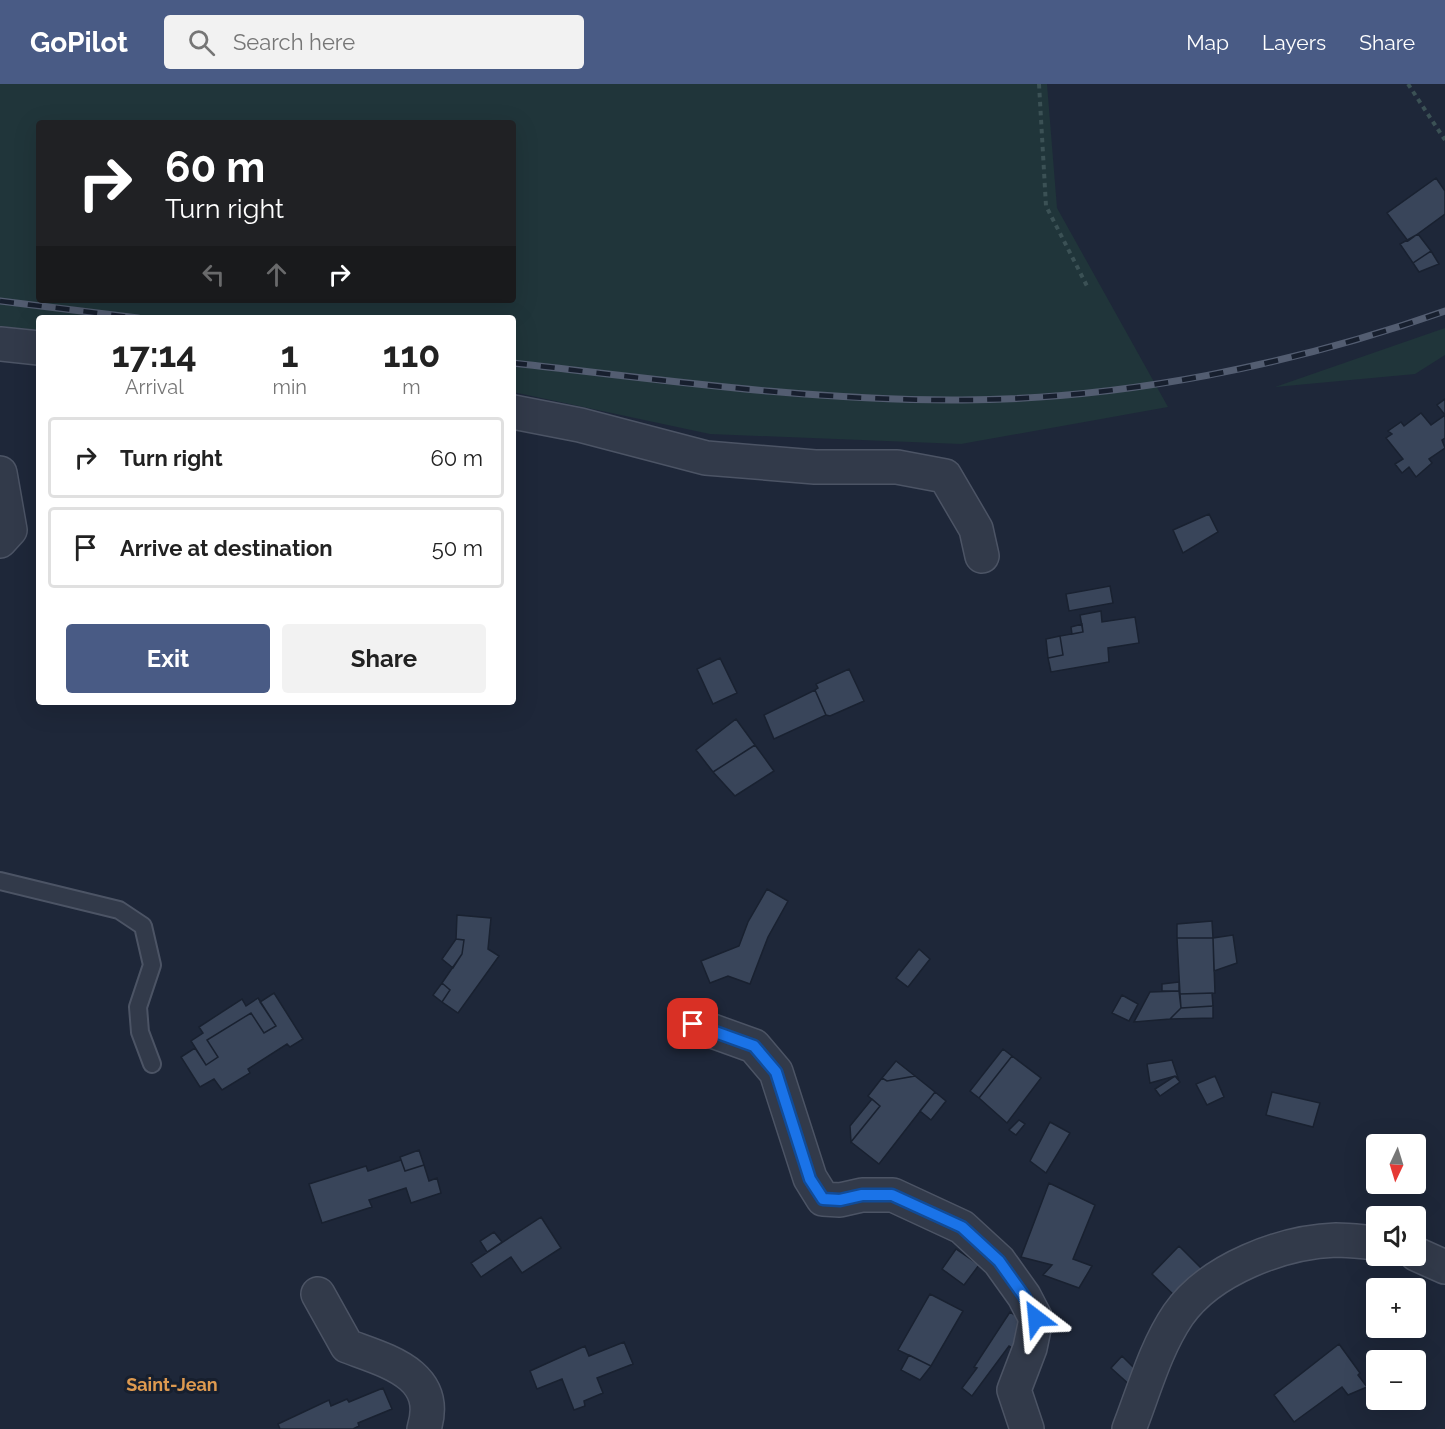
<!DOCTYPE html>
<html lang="en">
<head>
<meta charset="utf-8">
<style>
  body { margin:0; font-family:Raleway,sans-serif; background:#f2f2f2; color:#222; height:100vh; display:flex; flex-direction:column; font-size:22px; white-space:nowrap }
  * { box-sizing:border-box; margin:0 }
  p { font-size:20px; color:#767676 }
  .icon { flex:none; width:33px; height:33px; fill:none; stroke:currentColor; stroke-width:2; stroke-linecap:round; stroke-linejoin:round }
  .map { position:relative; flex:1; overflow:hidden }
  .panel { position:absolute; left:36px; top:231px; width:480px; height:390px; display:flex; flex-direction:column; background:#fff; border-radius:6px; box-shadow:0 6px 24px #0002 }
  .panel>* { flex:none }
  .top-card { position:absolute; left:36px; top:36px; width:480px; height:183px; border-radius:6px; box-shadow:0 6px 24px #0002; background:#202124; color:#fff; overflow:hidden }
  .needle { width:39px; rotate:184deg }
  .controls { position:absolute; left:1366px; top:1050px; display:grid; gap:12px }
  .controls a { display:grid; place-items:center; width:60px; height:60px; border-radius:6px; background:#fff; box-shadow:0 6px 24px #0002; font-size:30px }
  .pin { position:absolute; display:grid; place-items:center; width:51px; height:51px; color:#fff; margin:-26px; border-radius:12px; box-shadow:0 3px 9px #0006 }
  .me { position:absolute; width:66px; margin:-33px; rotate:331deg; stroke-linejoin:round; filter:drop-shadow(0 0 4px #0008) }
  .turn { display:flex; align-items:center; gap:21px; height:126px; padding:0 30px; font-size:27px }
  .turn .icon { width:78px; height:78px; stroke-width:2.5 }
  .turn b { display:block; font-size:42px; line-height:51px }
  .lanes { display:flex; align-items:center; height:57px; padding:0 30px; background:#0003; justify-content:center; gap:30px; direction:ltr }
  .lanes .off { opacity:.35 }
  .eta { display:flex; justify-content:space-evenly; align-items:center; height:102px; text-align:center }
  .eta b { font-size:36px; font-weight:700; line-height:42px }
  .cta { display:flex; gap:12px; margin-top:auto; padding:12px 30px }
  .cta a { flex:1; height:69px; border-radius:6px; background:#495b85; color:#fff; font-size:24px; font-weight:700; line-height:69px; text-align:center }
  .cta a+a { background:#f2f2f2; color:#222 }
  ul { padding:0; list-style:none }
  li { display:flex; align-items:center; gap:18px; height:81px; margin:0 12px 9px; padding:0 18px; border:3px solid #e0e0e0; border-radius:6px }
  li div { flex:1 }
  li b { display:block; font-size:22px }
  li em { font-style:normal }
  header { display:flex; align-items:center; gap:36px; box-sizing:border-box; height:84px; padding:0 30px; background:#495b85; color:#fff }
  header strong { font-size:28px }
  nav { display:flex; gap:33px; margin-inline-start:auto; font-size:21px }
  .search { width:420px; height:54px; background:#f2f2f2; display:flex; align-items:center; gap:15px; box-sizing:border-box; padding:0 21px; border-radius:6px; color:#767676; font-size:22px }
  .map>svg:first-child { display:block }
  .green { fill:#20353a; fill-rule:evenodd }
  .building { fill:#39455a; stroke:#192130; stroke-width:1.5 }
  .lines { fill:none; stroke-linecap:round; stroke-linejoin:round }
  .lane-casing { stroke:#4c5465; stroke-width:20 }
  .street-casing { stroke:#4c5465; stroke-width:36 }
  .path { stroke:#3b5155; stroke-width:4; stroke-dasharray:4.5 4.5; stroke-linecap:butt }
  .lane { stroke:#323a4a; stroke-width:16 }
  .street { stroke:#323a4a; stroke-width:33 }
  .rail-casing { stroke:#535d71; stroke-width:7 }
  .rail { stroke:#171f2e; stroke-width:4.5; stroke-dasharray:14; stroke-linecap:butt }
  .route-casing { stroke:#114b97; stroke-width:15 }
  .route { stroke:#1a73e8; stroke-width:10 }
  .labels { text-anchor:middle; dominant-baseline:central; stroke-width:6; stroke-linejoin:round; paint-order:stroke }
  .neighbourhood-label { font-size:18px; font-weight:bold; fill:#de9a50; stroke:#171f2e }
</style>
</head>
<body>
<header>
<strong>GoPilot</strong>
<div class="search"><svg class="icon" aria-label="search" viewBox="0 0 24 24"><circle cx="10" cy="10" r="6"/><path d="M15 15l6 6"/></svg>Search here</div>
<nav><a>Map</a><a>Layers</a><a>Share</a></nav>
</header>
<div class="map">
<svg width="1445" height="1345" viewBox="0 0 1445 1345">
  <rect width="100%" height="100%" fill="#1e2739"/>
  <path class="green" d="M0,0H1047L1057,124L1168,323L961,360L710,350L513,308V234H39V246L0,242ZM39,39H513V216H39Z
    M1445,244V271L1415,290L1275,303Z"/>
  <path class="building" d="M1436,94L1445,107V130L1408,157L1387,129Z
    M1418,150L1431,167L1413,179L1400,160Z
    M1431,167L1439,180L1419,188L1413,179Z
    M1445,315V354L1442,356L1445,364L1429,375L1432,379L1416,393L1409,383L1402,389L1395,380L1403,375L1386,354L1392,350L1388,347L1401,338L1404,342L1421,329L1431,341L1445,331L1437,321Z
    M1209,430L1218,448L1183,469L1173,446Z
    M1110,502L1113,519L1069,527L1066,510Z
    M1101,527L1102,538L1135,533L1139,559L1108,564L1109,578L1051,588L1048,574L1063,571L1060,552L1083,548L1080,531Z
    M1082,540L1083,548L1072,550L1071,543Z
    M1060,552L1063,571L1048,574L1046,555Z
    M720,574L737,609L713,620L697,585Z
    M849,585L864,617L830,632L826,631L815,606L818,604L816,600Z
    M815,606L826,631L774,655L764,631Z
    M736,635L755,661L713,688L696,666Z
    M755,661L774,687L735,712L713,688Z
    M767,805L788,817L768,853L750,900L728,892L710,899L701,877L739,862L748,838Z
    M457,831L491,834L488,865L499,872L458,929L442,918L450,906L442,899L462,870L464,856L456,855Z
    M1212,837L1213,854H1177V840Z
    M1233,851L1237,879L1214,887L1213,854Z
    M1177,854H1213L1215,909L1180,910Z
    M456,855L464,856L462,870L453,884L442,875Z
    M919,865L930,875L908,903L896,894Z
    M1179,898V907H1162V900Z
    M442,899L450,906L442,918L433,911Z
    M1179,907L1181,924L1170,935L1134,938L1150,908Z
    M274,909L303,955L290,963L287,960L248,985L250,989L222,1006L214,995L200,1003L181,973L195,964L206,981L218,973L207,956L251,929L264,949L276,942L260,918Z
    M1212,909L1213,922L1181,924L1180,910Z
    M1122,911L1138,920L1129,937L1112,929Z
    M258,914L276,942L264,949L251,929L207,956L218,973L206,981L191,957L203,949L199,943L242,915L246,922Z
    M1213,922V934L1170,935L1181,924Z
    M1003,965L1012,972L979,1014L970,1007Z
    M1012,972L1041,994L1007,1039L979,1014Z
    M1172,976L1178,994L1175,992L1150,999L1147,980Z
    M896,977L915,992L887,997L882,994Z
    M915,992L935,1008L879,1080L851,1058L880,1022L868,1012L882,994L887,997Z
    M1175,992L1180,998L1160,1012L1155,1005Z
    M1215,992L1224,1013L1207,1021L1196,1000Z
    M935,1008L946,1017L931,1036L920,1027Z
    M1272,1008L1320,1019L1313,1043L1266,1031Z
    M872,1015L880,1022L851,1058L850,1042Z
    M1019,1036L1025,1040L1016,1051L1009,1046Z
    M1050,1038L1070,1049L1046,1089L1030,1077Z
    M419,1066L424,1081L405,1087L400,1073Z
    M401,1076L405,1087L424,1081L429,1097L437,1094L441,1109L411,1119L406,1104L369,1116L372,1123L322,1139L309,1100L366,1082L368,1087Z
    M1049,1099L1095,1121L1073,1175L1092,1182L1079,1204L1043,1191L1052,1181L1021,1173Z
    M541,1133L561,1164L522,1189L511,1173L481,1193L471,1179Z
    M494,1148L502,1158L487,1168L480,1157Z
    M1179,1162L1203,1186L1176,1213L1152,1190Z
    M956,1165L979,1181L964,1201L942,1185Z
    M930,1210L963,1227L931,1282L898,1266Z
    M1010,1228L1024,1237L1019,1268L1009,1262L972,1312L962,1304L977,1284L974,1283Z
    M624,1258L633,1280L597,1294L603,1309L584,1317L585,1322L574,1326L562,1295L537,1305L530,1287L585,1262L589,1272Z
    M1339,1260L1360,1289L1358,1291L1367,1303L1348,1311L1342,1303L1294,1338L1274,1311Z
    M909,1271L931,1282L920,1296L901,1286Z
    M1122,1272L1138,1288L1131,1302L1111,1284Z
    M383,1304L392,1325L358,1339L359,1342L353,1345H280L278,1340L329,1316L331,1322L347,1315L349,1318Z"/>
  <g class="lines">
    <g class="lane-casing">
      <path id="lane" d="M0,797L119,826L143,842L152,881L138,923L140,948L152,980"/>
    </g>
    <g class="street-casing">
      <path id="street" d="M0,260L39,264
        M513,328L580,341L706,374L815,383H897L945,392L976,445L982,472
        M0,389L10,446L0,457
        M693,940L754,962L776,988L810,1094L823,1115L840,1116L862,1111H893L962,1143L999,1177L1024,1212L1036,1235L1030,1264L1014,1306L1027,1345
        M1416,1170L1445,1183
        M318,1210L347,1262C387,1277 441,1290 424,1345
        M1129,1345C1144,1307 1155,1265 1178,1231C1210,1185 1282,1158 1336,1156C1349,1156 1364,1158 1377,1159"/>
    </g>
    <path class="path" d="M1039,0L1046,122L1088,204
      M1408,0L1445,56"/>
    <use href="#lane" class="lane"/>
    <use href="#street" class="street"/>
    <g class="rail-casing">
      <path id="rail" d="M0,217L138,234
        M513,279C662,296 812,317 962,316C1125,315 1292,281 1445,227"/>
    </g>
    <use href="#rail" class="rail"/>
  </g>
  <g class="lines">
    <g class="route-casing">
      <path id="route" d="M693,940L754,962L776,988L810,1095L823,1115L840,1116L862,1111H892L962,1143L999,1177L1024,1212L1036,1234"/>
    </g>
    <use href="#route" class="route"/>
  </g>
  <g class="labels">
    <g class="neighbourhood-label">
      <text x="172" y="1300">Saint-Jean</text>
    </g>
  </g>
</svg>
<div class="controls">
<a><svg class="needle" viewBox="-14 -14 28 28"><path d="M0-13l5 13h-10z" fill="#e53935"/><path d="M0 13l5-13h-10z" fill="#767676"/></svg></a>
<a><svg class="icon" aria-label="sound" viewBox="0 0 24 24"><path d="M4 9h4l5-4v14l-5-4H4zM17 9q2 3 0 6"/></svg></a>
<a>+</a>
<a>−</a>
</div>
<div class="pin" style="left:693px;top:940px;background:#d93025"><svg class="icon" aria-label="arrive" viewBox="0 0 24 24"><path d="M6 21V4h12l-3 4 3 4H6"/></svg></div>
<svg class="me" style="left:1036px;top:1234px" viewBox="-20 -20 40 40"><path d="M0-17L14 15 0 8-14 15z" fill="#1a73e8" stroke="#fff" stroke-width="4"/></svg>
<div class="top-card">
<div class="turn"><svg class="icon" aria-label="right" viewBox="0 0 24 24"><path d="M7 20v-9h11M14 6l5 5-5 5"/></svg><div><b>60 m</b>Turn right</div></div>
<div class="lanes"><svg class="icon off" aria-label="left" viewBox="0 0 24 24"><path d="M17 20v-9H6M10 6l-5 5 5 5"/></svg><svg class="icon off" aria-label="ahead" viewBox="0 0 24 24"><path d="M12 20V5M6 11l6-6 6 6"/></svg><svg class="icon" aria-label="right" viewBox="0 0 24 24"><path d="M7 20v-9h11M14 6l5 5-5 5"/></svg></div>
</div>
<section class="panel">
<div class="eta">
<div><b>17:14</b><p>Arrival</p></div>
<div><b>1</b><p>min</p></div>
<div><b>110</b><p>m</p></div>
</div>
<ul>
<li><svg class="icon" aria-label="right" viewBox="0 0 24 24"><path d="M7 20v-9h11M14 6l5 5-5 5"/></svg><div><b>Turn right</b></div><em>60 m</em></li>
<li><svg class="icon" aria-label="arrive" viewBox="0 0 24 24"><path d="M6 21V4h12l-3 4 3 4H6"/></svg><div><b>Arrive at destination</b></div><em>50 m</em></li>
</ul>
<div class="cta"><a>Exit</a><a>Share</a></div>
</section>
</div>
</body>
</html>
